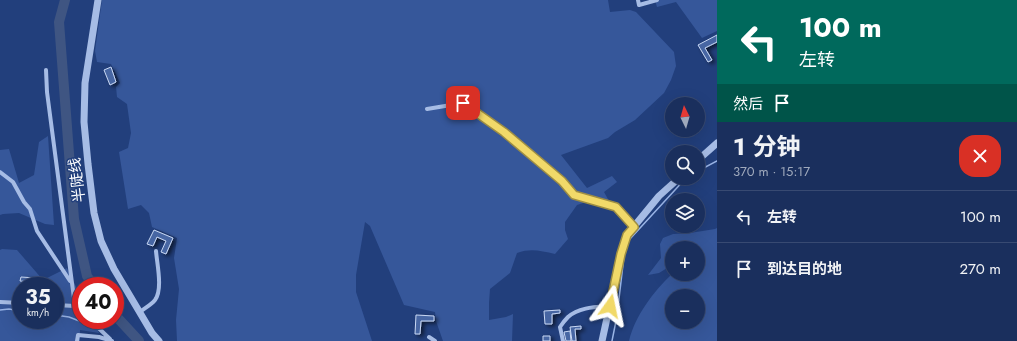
<!DOCTYPE html>
<html lang="zh">
<head>
<meta charset="utf-8">
<style>
  body { margin:0; font-family:Jost,"Noto Sans SC",sans-serif; background:#273b66; color:#f1f3f6; height:100vh; display:flex; flex-direction:column; font-size:15px; white-space:nowrap }
  * { box-sizing:border-box; margin:0 }
  p { font-size:13px; color:#9fa9bc }
  .icon { flex:none; width:22px; height:22px; fill:none; stroke:currentColor; stroke-width:2; stroke-linecap:round; stroke-linejoin:round }
  .map { position:relative; flex:1; overflow:hidden }
  .drawer { display:flex; flex-direction:column; background:#1a2f5d; width:300px }
  .drawer>* { flex:none }
  .banner { background:#00695c; color:#fff; overflow:hidden }
  .needle { width:26px; rotate:355deg }
  .fabs { position:absolute; left:665px; top:97px; display:grid; gap:8px }
  .fabs a { display:grid; place-items:center; width:40px; height:40px; border-radius:50%; background:#1a2f5d; box-shadow:0 4px 16px #0002,0 0 0 1px #384a72; font-size:20px }
  .speed { position:absolute; left:12px; top:277px; display:flex; gap:8px; font-size:20px; font-weight:700; text-align:center }
  .speed>* { display:grid; place-content:center; width:52px; height:52px; border-radius:50%; background:#1a2f5d; box-shadow:0 4px 16px #0002,0 0 0 1px #384a72; line-height:1 }
  .speed small { font-size:10px; font-weight:400 }
  .speed .limit { border:6px solid #d22; background:#fff; color:#111 }
  .pin { position:absolute; display:grid; place-items:center; width:34px; height:34px; color:#fff; margin:-17px; border-radius:8px; box-shadow:0 2px 6px #0006 }
  .me { position:absolute; width:44px; margin:-22px; rotate:12deg; stroke-linejoin:round; filter:drop-shadow(0 0 3px #0008) }
  .turn { display:flex; align-items:center; gap:14px; height:84px; padding:0 16px; font-size:18px }
  .turn .icon { width:52px; height:52px; stroke-width:2.5 }
  .turn b { display:block; font-size:28px; line-height:34px }
  .then { display:flex; align-items:center; height:38px; padding:0 16px; background:#0003; gap:8px; font-size:15px }
  .round { display:grid; place-items:center; flex:none; width:42px; height:42px; border-radius:16px; background:#273b66 }
  .head { display:flex; align-items:center; justify-content:space-between; height:68px; padding:0 16px }
  h1 { font-size:24px; font-weight:700; line-height:30px }
  ul { padding:0; list-style:none }
  li { display:flex; align-items:center; gap:12px; height:52px; padding:0 16px; border-top:1px solid #384a72 }
  li div { flex:1 }
  li b { display:block; font-size:15px }
  li em { font-style:normal }
  main { display:flex; flex:1; min-height:0 }
  .map>svg:first-child { display:block }
  .green { fill:#36579a; fill-rule:evenodd }
  .lines { fill:none; stroke-linecap:round; stroke-linejoin:round }
  .stream { stroke:#9ab5e7; stroke-width:1.5 }
  .river { stroke:#3f5582; stroke-width:10 }
  .building { fill:#4666a3; stroke:#c9d8f4; filter:url(#shadow) }
  .minor { stroke:#a6bce5; stroke-width:4 }
  .tertiary { stroke:#a6bce5; stroke-width:7 }
  .route-casing { stroke:#9d8d44; stroke-width:10 }
  .route { stroke:#f1d969; stroke-width:7 }
  .labels { text-anchor:middle; dominant-baseline:central; stroke-width:3; stroke-linejoin:round; paint-order:stroke }
  .street-label { font-size:15px; fill:#fff; stroke:#223f7c }
</style>
</head>
<body>
<main>
<div class="map">
<svg width="717" height="341" viewBox="0 0 717 341">
  <defs>
    <filter id="shadow"><feDropShadow dx="3" dy="2" stdDeviation="2" flood-color="#0009"/></filter>
  </defs>
  <rect width="100%" height="100%" fill="#223f7c"/>
  <path class="green" d="M102,0H608L610,12L630,10L636,12L674,52L676,66L671,80L664,93L635,120L615,132L608,138L561,155L587,188L612,176L617,182L604,192L609,201L594,204L586,202L577,205L565,222V230L568,239L555,254C541,251 531,248 517,253L510,273L490,289L489,303V320L506,317L513,314L512,341H443L436,321L435,312L404,305L370,226L365,222L356,275V292L372,341H177L176,320L179,289L174,258L177,238L152,227L149,213L141,205L128,209L119,152L128,148L131,133L127,104L117,97L116,87L120,83L111,64L97,62L95,51Z
    M655,0H717V31L702,38L676,2L657,7Z
    M48,136L54,225L45,224L19,213L3,214L0,215V150L9,149L19,183L34,175L39,142Z
    M717,228V341H629C635,316 653,292 672,274H698V248H672V265L659,273L648,275L661,258L660,244L663,238L673,234L690,233L715,229ZM672,296H698V322H672Z
    M2,249L17,250L43,280L67,268L81,297V320H93L99,333L80,330V341H0V250ZM21,286H55V320H21Z"/>
  <g class="lines">
    <path class="stream" d="M698,171L717,161
      M629,240L686,178
      M0,310L9,309L21,311
      M55,315L69,317L82,322
      M612,341L617,316L624,256L627,245"/>
    <path class="river" d="M65,0L59,22L74,219L87,276L94,286
      M115,315L139,341"/>
  </g>
  <path class="building" d="M717,35V42L705,48L712,60L708,62L698,45Z
    M111,67L116,82L110,85L104,70Z
    M154,230L173,238L166,254L161,252L166,241L157,237L153,246L147,244Z
    M21,277L35,278V282L20,281Z
    M560,310V313L552,314V324H545L544,311Z
    M416,315L434,316V321H421L420,334H415Z
    M581,326V329H575L576,341H572L570,327Z
    M570,331L571,341H566L564,332Z
    M543,336H550V341H543Z"/>
  <g class="lines">
    <path class="minor" d="M638,0L639,5L657,0
      M46,70L47,92L75,306L81,312
      M427,109L463,103L504,131L562,181L575,195L617,207L634,227
      M0,172L13,182L24,202L30,209L37,231L70,281
      M0,302L21,303
      M55,305L75,306
      M140,312C145,308 151,305 155,300C163,289 157,264 156,251
      M90,320L110,339
      M429,337L435,341
      M77,341L78,335L99,337L112,341
      M563,341L560,327C562,324 565,320 568,317C579,307 596,307 610,306"/>
    <path class="tertiary" d="M98,0L85,83L84,122L88,164L94,213L101,241L114,269L152,333L159,341
      M698,160L717,143
      M602,341L621,254L627,235L659,196L679,178"/>
  </g>
  <g class="lines">
    <g class="route-casing">
      <path id="route" d="M463,103L504,132L562,181L574,195L616,207L634,227L627,235L621,254L610,306"/>
    </g>
    <use href="#route" class="route"/>
  </g>
  <g class="labels">
    <g class="street-label">
      <text transform="translate(77 180) rotate(-97)">半陡线</text>
    </g>
  </g>
</svg>
<div class="fabs">
<a><svg class="needle" viewBox="-14 -14 28 28"><path d="M0-13l5 13h-10z" fill="#e53935"/><path d="M0 13l5-13h-10z" fill="#9fa9bc"/></svg></a>
<a><svg class="icon" aria-label="search" viewBox="0 0 24 24"><circle cx="10" cy="10" r="6"/><path d="M15 15l6 6"/></svg></a>
<a><svg class="icon" aria-label="layers" viewBox="0 0 24 24"><path d="M12 4l9 5-9 5-9-5zM3 14l9 5 9-5"/></svg></a>
<a>+</a>
<a>−</a>
</div>
<div class="speed"><div>35<small>km/h</small></div><div class="limit">40</div></div>
<div class="pin" style="left:463px;top:103px;background:#d93025"><svg class="icon" aria-label="arrive" viewBox="0 0 24 24"><path d="M6 21V4h12l-3 4 3 4H6"/></svg></div>
<svg class="me" style="left:610px;top:306px" viewBox="-20 -20 40 40"><path d="M0-17L14 15 0 8-14 15z" fill="#f1d969" stroke="#fff" stroke-width="4"/></svg>
</div>
<section class="drawer">
<div class="banner">
<div class="turn"><svg class="icon" aria-label="left" viewBox="0 0 24 24"><path d="M17 20v-9H6M10 6l-5 5 5 5"/></svg><div><b>100 m</b>左转</div></div>
<div class="then">然后<svg class="icon" aria-label="arrive" viewBox="0 0 24 24"><path d="M6 21V4h12l-3 4 3 4H6"/></svg></div>
</div>
<div class="head"><div><h1>1 分钟</h1><p>370 m · 15:17</p></div><a class="round" style="background:#d93025;color:#fff"><svg class="icon" aria-label="close" viewBox="0 0 24 24"><path d="M6 6l12 12M18 6L6 18"/></svg></a></div>
<ul>
<li><svg class="icon" aria-label="left" viewBox="0 0 24 24"><path d="M17 20v-9H6M10 6l-5 5 5 5"/></svg><div><b>左转</b></div><em>100 m</em></li>
<li><svg class="icon" aria-label="arrive" viewBox="0 0 24 24"><path d="M6 21V4h12l-3 4 3 4H6"/></svg><div><b>到达目的地</b></div><em>270 m</em></li>
</ul>
</section>
</main>
</body>
</html>
